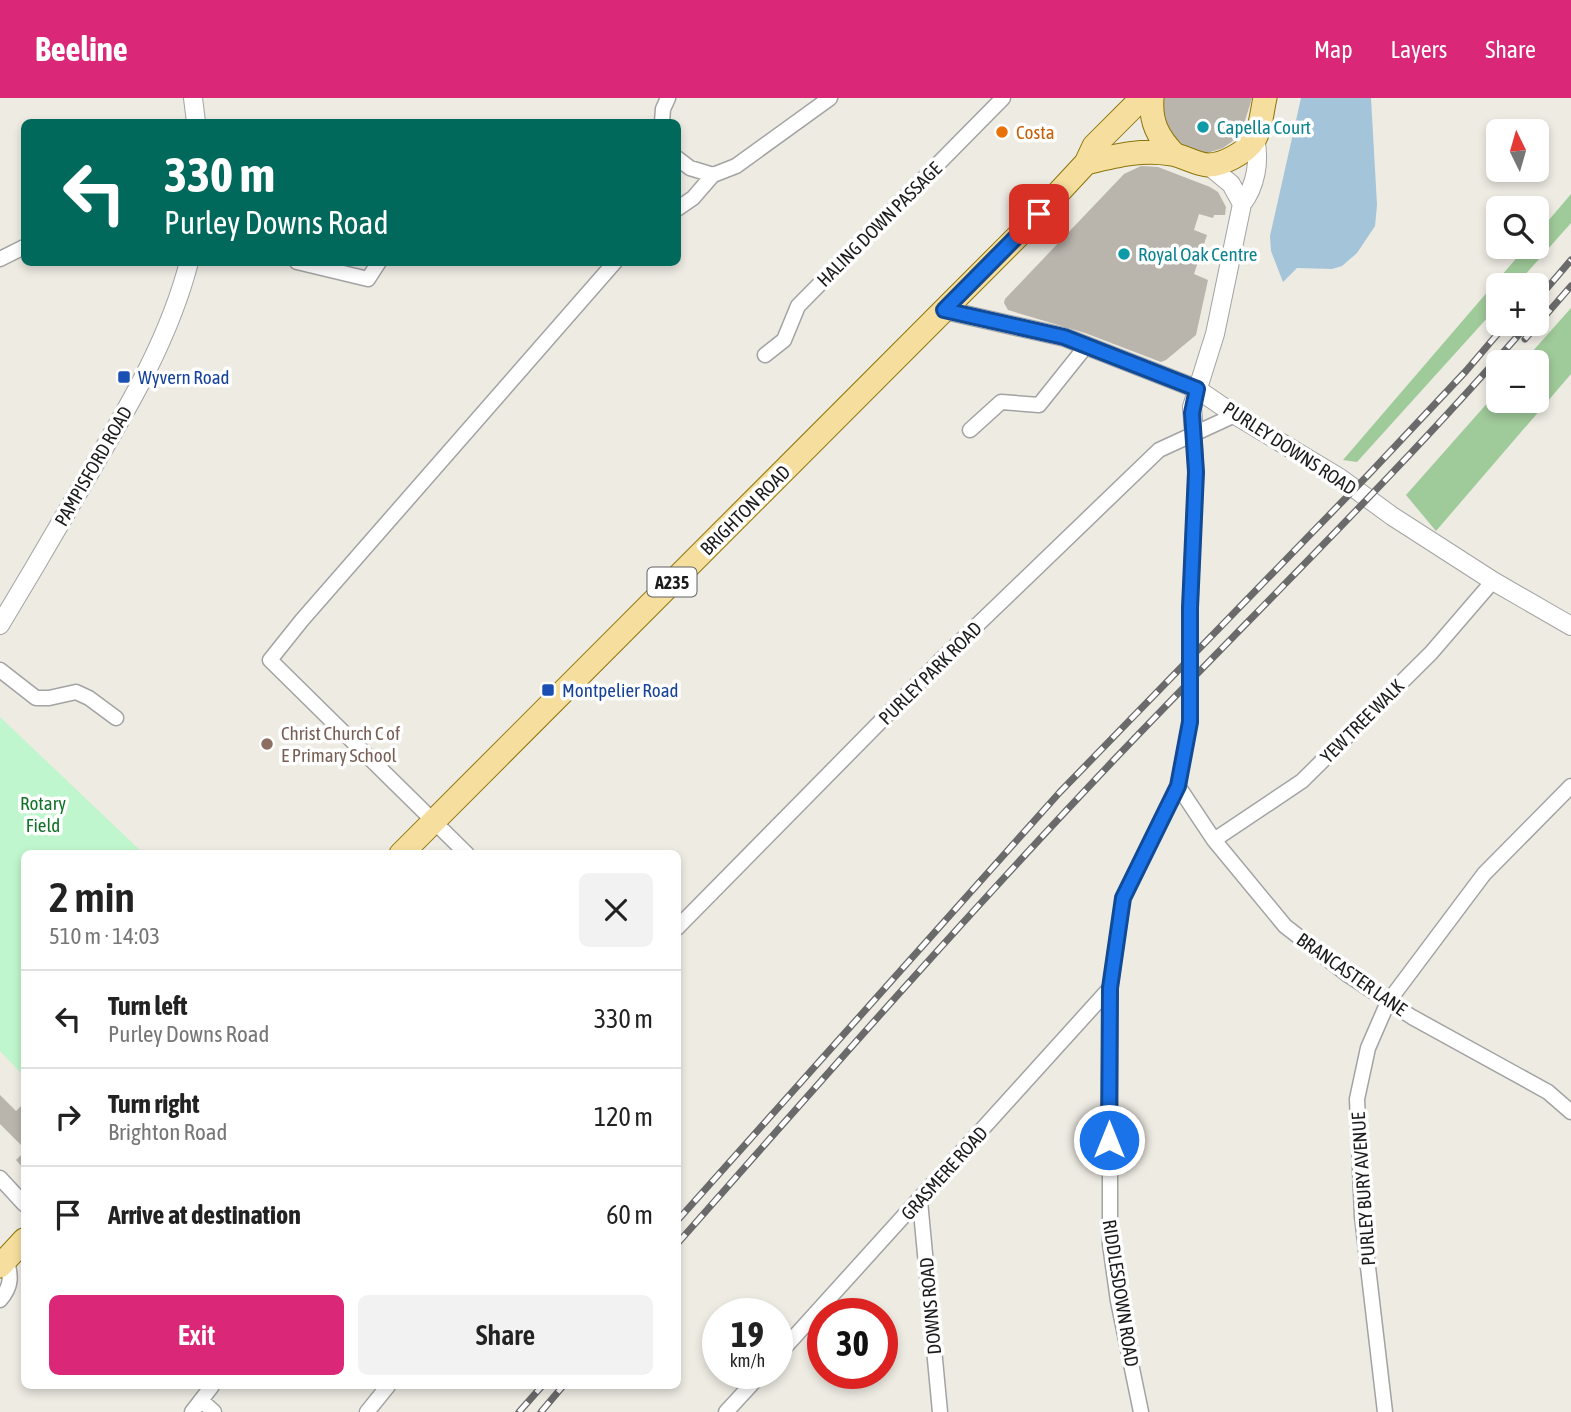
<!DOCTYPE html>
<html lang="en">
<head>
<meta charset="utf-8">
<style>
  body { margin:0; font-family:"Asap Condensed",sans-serif; background:#f2f2f2; color:#222; height:100vh; display:flex; flex-direction:column; font-size:26px; white-space:nowrap }
  * { box-sizing:border-box; margin:0 }
  p { font-size:23px; color:#767676 }
  .icon { flex:none; width:38px; height:38px; fill:none; stroke:currentColor; stroke-width:2; stroke-linecap:round; stroke-linejoin:round }
  .map { position:relative; flex:1; overflow:hidden }
  .drawer { position:absolute; left:21px; top:752px; width:660px; height:539px; display:flex; flex-direction:column; background:#fff; border-radius:10px; box-shadow:0 4px 10px #0003 }
  .drawer>* { flex:none }
  .guide { position:absolute; left:21px; top:21px; width:660px; height:147px; border-radius:10px; box-shadow:0 4px 10px #0003; background:#00695c; color:#fff; overflow:hidden }
  .needle { width:46px; rotate:355deg }
  .tools { position:absolute; left:1486px; top:21px; display:grid; gap:14px }
  .tools a { display:grid; place-items:center; width:63px; height:63px; border-radius:10px; background:#fff; box-shadow:0 4px 10px #0003; font-size:35px }
  .speed { position:absolute; left:702px; top:1200px; display:flex; gap:14px; font-size:35px; font-weight:700; text-align:center }
  .speed>* { display:grid; place-content:center; width:91px; height:91px; border-radius:50%; background:#fff; box-shadow:0 4px 10px #0003; line-height:1 }
  .speed small { font-size:18px; font-weight:400 }
  .speed .limit { border:10px solid #d22; background:#fff; color:#111 }
  .pin { position:absolute; display:grid; place-items:center; width:60px; height:60px; color:#fff; margin:-30px; border-radius:14px; box-shadow:0 4px 10px #0006 }
  .me { position:absolute; width:77px; margin:-38px; rotate:0deg; stroke-linejoin:round; filter:drop-shadow(0 0 5px #0008) }
  .turn { display:flex; align-items:center; gap:24px; height:147px; padding:0 28px; font-size:32px }
  .turn .icon { width:91px; height:91px; stroke-width:2.5 }
  .turn b { display:block; font-size:49px; line-height:60px }
  .round { display:grid; place-items:center; flex:none; width:74px; height:74px; border-radius:10px; background:#f2f2f2 }
  .summary { display:flex; align-items:center; justify-content:space-between; height:119px; padding:0 28px }
  h1 { font-size:42px; font-weight:600; line-height:52px }
  .cta { display:flex; gap:14px; margin-top:auto; padding:14px 28px }
  .cta a { flex:1; height:80px; border-radius:10px; background:#db2777; color:#fff; font-size:28px; font-weight:600; line-height:80px; text-align:center }
  .cta a+a { background:#f2f2f2; color:#222 }
  ul { padding:0; list-style:none }
  li { display:flex; align-items:center; gap:21px; height:98px; padding:0 28px; border-top:2px solid #e0e0e0 }
  li div { flex:1 }
  li b { display:block; font-size:26px }
  li em { font-style:normal }
  header { display:flex; align-items:center; gap:42px; box-sizing:border-box; height:98px; padding:0 35px; background:#db2777; color:#fff }
  header strong { font-size:33px }
  nav { display:flex; gap:38px; margin-inline-start:auto; font-size:24px }
  .map>svg:first-child { display:block }
  .forest { fill:#9fca99 }
  .park { fill:#c0f6cd }
  .water { fill:#a4c4d9 }
  .building { fill:#b9b4ac }
  .lines { fill:none; stroke-linecap:round; stroke-linejoin:round }
  .minor-casing { stroke:#a3a3a3; stroke-width:17 }
  .tertiary-casing { stroke:#a3a3a3; stroke-width:20 }
  .primary-casing { stroke:#8c7508; stroke-width:25 }
  .minor { stroke:#fff; stroke-width:14 }
  .tertiary { stroke:#fff; stroke-width:18 }
  .primary { stroke:#f6de9e; stroke-width:23 }
  .rail-casing { stroke:#6a6a6a; stroke-width:7 }
  .rail { stroke:#fff; stroke-width:4.5; stroke-dasharray:13; stroke-linecap:butt }
  .route-casing { stroke:#114b97; stroke-width:18 }
  .route { stroke:#1a73e8; stroke-width:12 }
  .culture-dot { fill:#0f9aa8; stroke:#fff; stroke-width:2.5 }
  .food-dot { fill:#e8710a; stroke:#fff; stroke-width:2.5 }
  .transit-dot { fill:#1a4fb4; stroke:#fff; stroke-width:2.5 }
  .education-dot { fill:#8d6e63; stroke:#fff; stroke-width:2.5 }
  .labels { text-anchor:middle; dominant-baseline:central; stroke-width:7; stroke-linejoin:round; paint-order:stroke }
  .shield { fill:#fff; stroke:#606060; stroke-width:2 }
  .shield-label { font-size:18px; font-weight:bold; fill:#1c1c1c }
  .culture-label { font-size:19px; fill:#0d838f; stroke:#fff; text-anchor:start }
  .food-label { font-size:19px; fill:#c56008; stroke:#fff; text-anchor:start }
  .street-label { font-size:19px; fill:#1c1c1c; stroke:#fff }
  .transit-label { font-size:19px; fill:#164399; stroke:#fff; text-anchor:start }
  .education-label { font-size:19px; fill:#785e54; stroke:#fff; text-anchor:start }
  .park-label { font-size:19px; fill:#117329; stroke:#fff }
</style>
</head>
<body>
<header>
<strong>Beeline</strong>
<nav><a>Map</a><a>Layers</a><a>Share</a></nav>
</header>
<div class="map">
<svg width="1571" height="1314" viewBox="0 0 1571 1314">
  <rect width="100%" height="100%" fill="#edebe2"/>
  <path class="forest" d="M1571,96V125L1516,187H1498V208L1357,364L1343,362L1526,149H1536L1537,136Z
    M1571,210V276L1436,433L1406,397L1498,293V303H1536V264H1523Z"/>
  <path class="park" d="M0,619L144,756H24V978L0,953Z"/>
  <path class="water" d="M1301,0H1371L1377,107L1375,128L1357,155L1342,168L1332,171L1297,170L1283,184L1271,153L1270,138Z"/>
  <path class="building" d="M1162,0H1252L1244,26L1237,40L1223,50L1204,56L1184,51L1164,32Z
    M1141,68L1158,69L1210,89L1218,94L1226,109L1225,117H1214L1213,120L1199,116L1194,132L1207,137L1194,176L1208,182L1196,237L1166,262L1161,264L1085,235L1008,212L1004,205L1005,201L1124,76Z
    M0,997L16,1013L21,1008L24,1011V1050L0,1026Z
    M24,1054V1071L16,1062Z"/>
  <g class="lines">
    <g class="minor-casing">
      <path id="minor" d="M662,24L663,11L668,0
        M677,60L690,70L713,77
        M677,111L693,100L713,77L736,68L830,0
        M0,161L24,149
        M297,164L368,181L379,164
        M765,257L784,242L798,208L1003,0
        M970,332L1001,304L1039,307L1087,247
        M0,572L36,600H49L76,594L89,600L116,620
        M1178,688L1214,742L1285,828L1348,877L1412,919L1548,994L1571,1014
        M1214,742L1302,683L1431,555L1493,483
        M467,756L270,562L302,522L615,164
        M677,830L944,559L1159,352L1235,317
        M0,1080L24,1106
        M920,1103L940,1314
        M0,1202C12,1188 11,1179 7,1162
        M777,1258L1110,890
        M201,1302L214,1314
        M192,1314L212,1288
        M367,1314L388,1288
        M726,1314L761,1276
        M1141,1314L1118,1203L1110,1146V890L1123,800L1178,688L1190,624V510L1196,374L1194,335
        M1385,1314L1362,1118L1357,1001L1368,950L1388,904L1484,776L1571,688"/>
    </g>
    <g class="tertiary-casing">
      <path id="tertiary" d="M193,0L196,24
        M1208,67L1231,86L1242,106
        M944,212L1064,239L1197,291L1235,317L1340,380L1392,418L1493,483L1571,528
        M1194,335L1192,309L1215,236L1242,106C1256,88 1260,63 1255,40
        M0,527C30,477 60,426 89,376C129,308 169,241 189,164"/>
    </g>
    <g class="primary-casing">
      <path id="primary" d="M1152,0C1150,24 1158,39 1174,56
        M1086,65C1115,58 1141,51 1171,56C1184,58 1195,66 1208,67C1223,67 1245,55 1254,42C1261,31 1262,12 1265,0
        M401,756L1020,136L1086,65L1094,48L1142,0
        M0,1168L24,1142"/>
    </g>
    <use href="#minor" class="minor"/>
    <use href="#tertiary" class="tertiary"/>
    <use href="#primary" class="primary"/>
    <g class="rail-casing">
      <path id="rail" d="M1536,203L1571,162
        M1525,241L1571,188
        M677,1123L1060,694L1370,375L1466,273L1506,226
        M677,1146C820,984 963,821 1112,664C1251,518 1396,378 1528,226
        M519,1314L542,1288
        M541,1314L563,1288"/>
    </g>
    <use href="#rail" class="rail"/>
  </g>
  <g class="lines">
    <g class="route-casing">
      <path id="route" d="M1039,116L944,212L1064,239L1197,291L1192,315L1196,374L1190,510V624L1178,688L1123,800L1110,890L1109,1042"/>
    </g>
    <use href="#route" class="route"/>
  </g>
  <g class="culture-dot">
    <circle cx="1203" cy="29" r="7"/>
    <circle cx="1124" cy="156" r="7"/>
  </g>
  <circle class="food-dot" cx="1002" cy="34" r="7"/>
  <g class="transit-dot">
    <rect x="117" y="272" width="14" height="14" rx="3.5"/>
    <rect x="541" y="585" width="14" height="14" rx="3.5"/>
  </g>
  <circle class="education-dot" cx="267" cy="646" r="7"/>
  <g class="labels">
    <rect class="shield" x="647.5" y="469.5" width="49" height="29" rx="5"/>
    <g class="shield-label">
      <text x="672" y="484">A235</text>
    </g>
    <g class="culture-label">
      <text x="1217" y="29">Capella Court</text>
      <text x="1138" y="156">Royal Oak Centre</text>
    </g>
    <g class="food-label">
      <text x="1016" y="34">Costa</text>
    </g>
    <g class="street-label">
      <text transform="translate(879 126) rotate(-45)">HALING DOWN PASSAGE</text>
      <text transform="translate(1290 350) rotate(33)">PURLEY DOWNS ROAD</text>
      <text transform="translate(93 368) rotate(-60)">PAMPISFORD ROAD</text>
      <text transform="translate(745 412) rotate(-45)">BRIGHTON ROAD</text>
      <text transform="translate(930 575) rotate(-45)">PURLEY PARK ROAD</text>
      <text transform="translate(1362 623) rotate(-45)">YEW TREE WALK</text>
      <text transform="translate(1352 876) rotate(35)">BRANCASTER LANE</text>
      <text transform="translate(944 1075) rotate(-48)">GRASMERE ROAD</text>
      <text transform="translate(1363 1091) rotate(-94)">PURLEY BURY AVENUE</text>
      <text transform="translate(1121 1195) rotate(81)">RIDDLESDOWN ROAD</text>
      <text transform="translate(930 1208) rotate(-95)">DOWNS ROAD</text>
    </g>
    <g class="transit-label">
      <text x="138" y="279">Wyvern Road</text>
      <text x="562" y="592">Montpelier Road</text>
    </g>
    <g class="education-label">
      <text x="281" y="635">Christ Church C of<tspan x="281" dy="22">E Primary School</tspan></text>
    </g>
    <g class="park-label">
      <text x="43" y="705">Rotary<tspan x="43" dy="22">Field</tspan></text>
    </g>
  </g>
</svg>
<div class="tools">
<a><svg class="needle" viewBox="-14 -14 28 28"><path d="M0-13l5 13h-10z" fill="#e53935"/><path d="M0 13l5-13h-10z" fill="#767676"/></svg></a>
<a><svg class="icon" aria-label="search" viewBox="0 0 24 24"><circle cx="10" cy="10" r="6"/><path d="M15 15l6 6"/></svg></a>
<a>+</a>
<a>−</a>
</div>
<div class="speed"><div>19<small>km/h</small></div><div class="limit">30</div></div>
<div class="pin" style="left:1039px;top:116px;background:#d93025"><svg class="icon" aria-label="arrive" viewBox="0 0 24 24"><path d="M6 21V4h12l-3 4 3 4H6"/></svg></div>
<svg class="me" style="left:1109px;top:1042px" viewBox="-20 -20 40 40"><circle r="17" fill="#1a73e8" stroke="#fff" stroke-width="3"/><path d="M0-11L8 9 0 5-8 9z" fill="#fff"/></svg>
<div class="guide">
<div class="turn"><svg class="icon" aria-label="left" viewBox="0 0 24 24"><path d="M17 20v-9H6M10 6l-5 5 5 5"/></svg><div><b>330 m</b>Purley Downs Road</div></div>
</div>
<section class="drawer">
<div class="summary"><div><h1>2 min</h1><p>510 m · 14:03</p></div><a class="round"><svg class="icon" aria-label="close" viewBox="0 0 24 24"><path d="M6 6l12 12M18 6L6 18"/></svg></a></div>
<ul>
<li><svg class="icon" aria-label="left" viewBox="0 0 24 24"><path d="M17 20v-9H6M10 6l-5 5 5 5"/></svg><div><b>Turn left</b><p>Purley Downs Road</p></div><em>330 m</em></li>
<li><svg class="icon" aria-label="right" viewBox="0 0 24 24"><path d="M7 20v-9h11M14 6l5 5-5 5"/></svg><div><b>Turn right</b><p>Brighton Road</p></div><em>120 m</em></li>
<li><svg class="icon" aria-label="arrive" viewBox="0 0 24 24"><path d="M6 21V4h12l-3 4 3 4H6"/></svg><div><b>Arrive at destination</b></div><em>60 m</em></li>
</ul>
<div class="cta"><a>Exit</a><a>Share</a></div>
</section>
</div>
</body>
</html>
